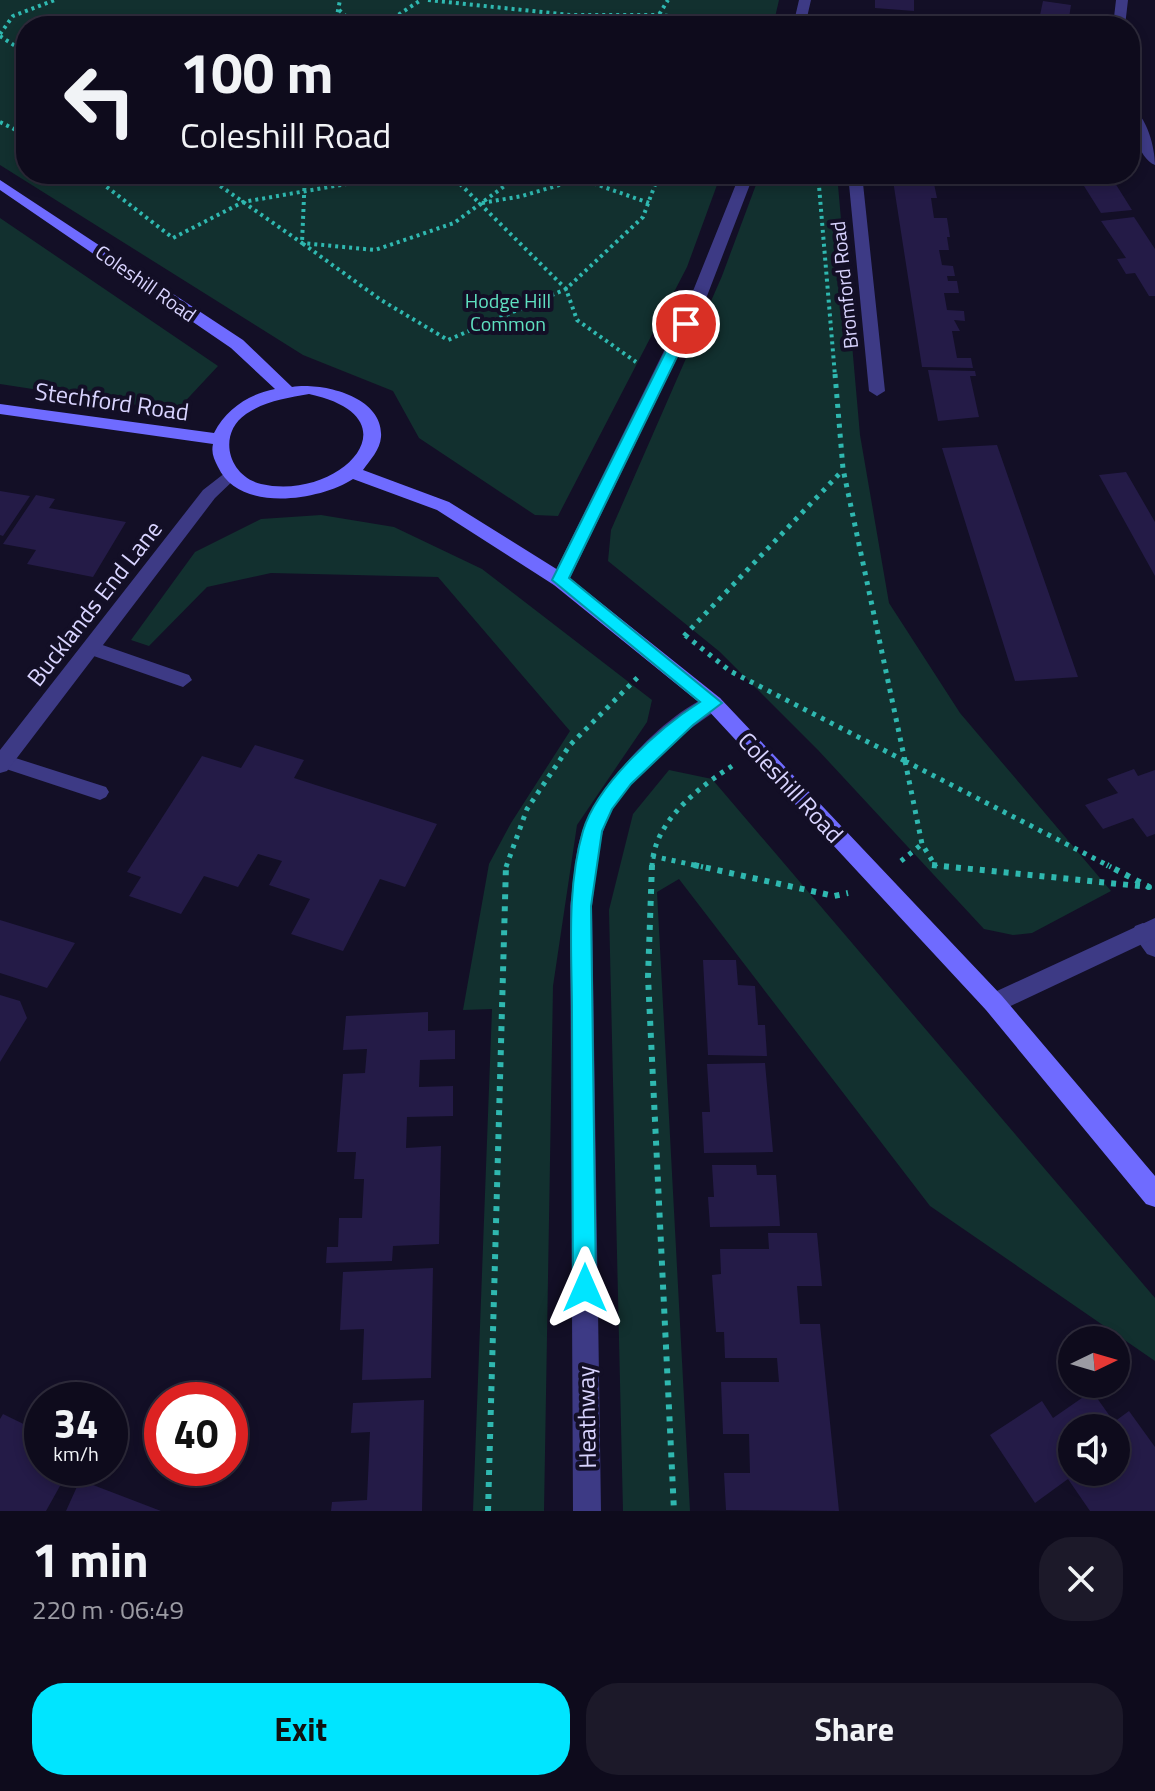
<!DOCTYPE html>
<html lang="en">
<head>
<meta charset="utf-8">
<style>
  body { margin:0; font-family:"Titillium Web",sans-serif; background:#1c1929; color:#f1f3f6; height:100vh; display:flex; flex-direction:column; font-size:30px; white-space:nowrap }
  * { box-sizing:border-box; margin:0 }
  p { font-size:26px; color:#9b9ba3 }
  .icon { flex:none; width:44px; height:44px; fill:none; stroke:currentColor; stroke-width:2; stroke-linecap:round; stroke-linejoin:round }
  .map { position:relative; height:1511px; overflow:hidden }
  .details { display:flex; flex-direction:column; background:#0e0b1c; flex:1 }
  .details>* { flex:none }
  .top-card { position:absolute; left:16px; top:16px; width:1124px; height:168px; border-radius:32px; box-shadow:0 4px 12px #0003,0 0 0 2px #2e2b3b; background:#0e0b1c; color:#f1f3f6; overflow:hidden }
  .needle { width:52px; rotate:85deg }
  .fabs { position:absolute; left:1058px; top:1326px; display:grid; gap:16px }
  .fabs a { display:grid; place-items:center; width:72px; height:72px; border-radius:50%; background:#0e0b1c; box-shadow:0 4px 12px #0003,0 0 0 2px #2e2b3b; font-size:40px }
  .speed { position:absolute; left:24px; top:1382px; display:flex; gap:16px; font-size:40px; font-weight:700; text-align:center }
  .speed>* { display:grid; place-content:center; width:104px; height:104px; border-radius:50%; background:#0e0b1c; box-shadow:0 4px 12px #0003,0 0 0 2px #2e2b3b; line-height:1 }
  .speed small { font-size:20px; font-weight:400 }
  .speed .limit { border:12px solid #d22; background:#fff; color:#111 }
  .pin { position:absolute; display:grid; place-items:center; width:68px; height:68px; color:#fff; margin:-34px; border:4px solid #fff; border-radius:50%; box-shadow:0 2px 8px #0007 }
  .me { position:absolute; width:88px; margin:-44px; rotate:0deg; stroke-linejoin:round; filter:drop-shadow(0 0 6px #0008) }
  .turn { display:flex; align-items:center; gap:28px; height:168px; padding:0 32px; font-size:36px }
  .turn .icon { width:104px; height:104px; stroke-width:2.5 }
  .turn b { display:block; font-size:56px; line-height:68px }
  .round { display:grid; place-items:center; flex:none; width:84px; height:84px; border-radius:32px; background:#1c1929 }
  .head { display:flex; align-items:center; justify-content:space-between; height:136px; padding:0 32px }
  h1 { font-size:48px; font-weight:700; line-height:60px }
  .cta { display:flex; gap:16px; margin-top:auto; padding:16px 32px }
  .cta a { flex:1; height:92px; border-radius:32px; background:#00e5ff; color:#111; font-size:32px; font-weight:700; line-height:92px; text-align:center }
  .cta a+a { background:#1c1929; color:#f1f3f6 }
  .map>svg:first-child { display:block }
  .green { fill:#12302f }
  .building { fill:#241b47; fill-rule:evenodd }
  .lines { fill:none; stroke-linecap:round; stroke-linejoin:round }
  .path-far2 { stroke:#2fb8b0; stroke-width:4; stroke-dasharray:3 4; stroke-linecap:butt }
  .path-far1 { stroke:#2fb8b0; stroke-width:5; stroke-dasharray:4 6; stroke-linecap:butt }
  .path { stroke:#2fb8b0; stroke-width:6; stroke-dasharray:5 7; stroke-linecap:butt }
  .service { fill:#3d3a85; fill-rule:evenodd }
  .minor { fill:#3d3a85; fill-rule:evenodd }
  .tertiary { fill:#3d3a85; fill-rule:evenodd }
  .secondary { fill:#6f6bff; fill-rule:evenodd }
  .route { fill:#00e5ff; stroke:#0095a6; stroke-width:2 }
  .labels { text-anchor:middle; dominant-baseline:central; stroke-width:8; stroke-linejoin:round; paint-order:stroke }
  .far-street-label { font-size:20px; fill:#d9d4ff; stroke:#130f26 }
  .far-park-label { font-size:20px; fill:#5fe0c0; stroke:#130f26 }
  .street-label { font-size:24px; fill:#d9d4ff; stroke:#130f26 }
</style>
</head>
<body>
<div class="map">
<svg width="1155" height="1511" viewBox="0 0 1155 1511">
  <rect width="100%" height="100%" fill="#130f26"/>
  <path class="green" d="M0,0H779L773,26H26V174H721L687,267L558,516L535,515L419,438L393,391L303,355L0,165Z
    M760,174H837L860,435L889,603L960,713L1111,891L1032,933L1013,935L984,929L818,750L720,652L608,561L611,530L722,276Z
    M0,218L218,366L176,411L0,384Z
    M321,515L394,527L482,569L652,700L647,722L577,825L553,986L544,1511H473L492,1009L463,1010L489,864L511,823L570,731L438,577L271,573L207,587L149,646L131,640L195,552L261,519Z
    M669,770L712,779L1155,1298V1361L930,1206L679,879L657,892L690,1511H623L609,910L633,814Z"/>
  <path class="building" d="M875,0H914V11L875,8Z
    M1043,1L1071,5L1068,24L1039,20Z
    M892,174H932L937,198H931L934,218H947L950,237H947L949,250H939L942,265L953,266L955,276H947L948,281H957L959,293H944L947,310L964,311L965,321L954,320L960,331H952L957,358H971L973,368L922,367Z
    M1115,183L1132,210L1101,213L1084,186Z
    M1134,217L1155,249V296H1149L1135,273L1126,274L1117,259L1126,258L1101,221Z
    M928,370L975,371L976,376H970L979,417L938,421Z
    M997,445L1078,677L1015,681L942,448Z
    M1126,472L1155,522V576L1099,475Z
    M0,491L30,496L3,536L0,535Z
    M36,495L55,499L49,508L126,522L93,577L27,564L36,550L3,544Z
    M255,745L304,760L294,778L437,824L405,887L380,879L343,951L291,934L310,899L269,885L282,861L258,854L238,887L204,876L181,914L129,896L141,877L127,872L202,756L241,768Z
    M1134,769L1138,776L1155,770V834L1147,837L1133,818L1103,829L1085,805L1118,793L1107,779Z
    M0,920L75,943L47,988L0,973Z
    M703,960H736L738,985L755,986L758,1025H765L767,1056L708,1055Z
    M0,995L20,1001L27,1018L0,1062Z
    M428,1012V1031L455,1030V1059L420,1060L419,1087L453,1086V1116L407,1117L406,1148L441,1146L439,1244L393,1246L392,1261L326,1263L327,1247H338L339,1218H362L364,1179H354L356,1152H337L343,1074L365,1073L367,1049L343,1050L346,1016Z
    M765,1063L773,1152L704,1153L702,1112H710L707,1064Z
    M712,1165H756L757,1175H776L780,1226L710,1227L708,1197H714Z
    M768,1233H817L822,1286H797L800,1324H820L839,1511L726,1510L724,1473H750L749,1434H723L721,1382H779L777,1358H725L724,1332H716L712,1275L721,1274L720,1249H769Z
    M433,1268L431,1378L362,1380L364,1329L340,1330L343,1272Z
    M1092,1391L1114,1422L1129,1411L1155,1447V1511H1090L1068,1479L1035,1503L990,1435L1042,1401L1053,1418ZM1072,1428H1116V1472H1072Z
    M424,1400L422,1511H331L332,1502L367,1500L370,1432L351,1433L353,1403Z
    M3,1414L42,1433V1468H70L46,1511H0V1419Z
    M80,1480L161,1511H66Z"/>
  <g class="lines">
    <path class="path-far2" d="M428,0L570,15H659L774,26
      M339,10L357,26
      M335,26L340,0
      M381,26L421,0
      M652,26L668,0
      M0,34L13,16L55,0
      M0,36L26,53
      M0,122L26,135
      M90,174L173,238L243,202L352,183L379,174
      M203,174L302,243L375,250L454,223L521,174
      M305,174L302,243L381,300L448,340L566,289L643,217L659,174
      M450,174L566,289L577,320L636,362
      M567,174L649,203
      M818,174L835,376
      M482,203L522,196L597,174"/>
    <path class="path-far1" d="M835,374L843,469L905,761
      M685,635L730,671L905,761
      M684,636L843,470
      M905,761L1111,867
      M905,761L922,844L936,867
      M652,856L703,867
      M901,861L922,844
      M506,867L527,809L570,745L638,677
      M652,867C653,822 698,788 732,766"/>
    <path class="path" d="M652,865L648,977L674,1511
      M694,865L834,896L848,893
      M932,865L1149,887L1107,865
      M488,1511L506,865"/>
    <path class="service" d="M91,641L189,675L192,680L183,687L85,653L82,648Z
      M3,754L106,787L109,792L106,797L100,800L0,767V755Z"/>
    <path class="minor" d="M1116,0H1128L1125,26H1113Z
      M1130,107C1147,115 1155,148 1155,165C1138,158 1130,124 1130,107Z
      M848,174H862L885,391L877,396L869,391Z
      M230,469L236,471L239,475L215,498L7,771L0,773V750L203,490Z
      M1143,923L1155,931V957L1147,954L1132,933L1135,926Z"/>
    <path class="tertiary" d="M799,0H811L805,26H793Z
      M740,174H754L707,296L569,580L560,587L554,585L551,580L691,296Z
      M713,695L720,698L723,703L720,708C676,738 619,779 603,832C595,856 595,882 592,906L601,1511H573L570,906C574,882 574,856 582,832C597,787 667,710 713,695Z
      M1155,918V938L1002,1010L994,1013L986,1010L983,1003L986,996Z"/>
    <path class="secondary" d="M0,180L243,340L292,387C321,382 384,396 381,437C380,450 370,460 363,470L449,502L566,575L720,698L1002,996L1155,1176V1207L1146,1204L986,1010L706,708L554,585L437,510L353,479C319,501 239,513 218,467C214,459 211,453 213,444L0,414V404L214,433C226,409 249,394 275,389L231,348L0,190ZM309,394C420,418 339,502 261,484C228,476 217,434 246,414C265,401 287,398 309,394Z"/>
  </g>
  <path class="route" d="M681,321L693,324L569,578L722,703L693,725L631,784L612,809L602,831L591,906L596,1288L593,1296L585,1300L577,1296L573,1288C573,1197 572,1105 572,1013C572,954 566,889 583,831C597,784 659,728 700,702L552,580Z"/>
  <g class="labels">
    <g class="far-street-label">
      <text transform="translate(146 283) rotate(35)">Coleshill Road</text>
      <text transform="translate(844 285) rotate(-96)">Bromford Road</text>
    </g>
    <g class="far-park-label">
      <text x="508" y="300">Hodge Hill<tspan x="508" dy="23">Common</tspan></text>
    </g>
    <g class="street-label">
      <text transform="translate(112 401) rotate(8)">Stechford Road</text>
      <text transform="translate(94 603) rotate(-52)">Bucklands End Lane</text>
      <text transform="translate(791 787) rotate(47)">Coleshill Road</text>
      <text transform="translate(586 1417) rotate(-91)">Heathway</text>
    </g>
  </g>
</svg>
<div class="fabs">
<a><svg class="needle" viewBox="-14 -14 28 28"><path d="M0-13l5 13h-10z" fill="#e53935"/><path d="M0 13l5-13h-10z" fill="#9b9ba3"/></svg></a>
<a><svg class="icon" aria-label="sound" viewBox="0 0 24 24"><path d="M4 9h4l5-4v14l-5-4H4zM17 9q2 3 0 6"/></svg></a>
</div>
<div class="speed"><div>34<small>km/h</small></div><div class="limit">40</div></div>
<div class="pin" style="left:686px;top:324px;background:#d93025"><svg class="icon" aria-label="arrive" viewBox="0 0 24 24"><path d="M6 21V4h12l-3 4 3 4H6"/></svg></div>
<svg class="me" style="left:585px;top:1288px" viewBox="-20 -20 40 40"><path d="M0-17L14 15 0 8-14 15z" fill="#00e5ff" stroke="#fff" stroke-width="4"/></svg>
<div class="top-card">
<div class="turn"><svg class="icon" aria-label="left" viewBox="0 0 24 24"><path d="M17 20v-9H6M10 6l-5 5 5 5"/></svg><div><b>100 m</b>Coleshill Road</div></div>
</div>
</div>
<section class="details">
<div class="head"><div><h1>1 min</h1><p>220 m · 06:49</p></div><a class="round"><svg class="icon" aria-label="close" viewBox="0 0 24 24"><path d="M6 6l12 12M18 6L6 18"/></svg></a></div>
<div class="cta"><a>Exit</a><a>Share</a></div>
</section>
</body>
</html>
